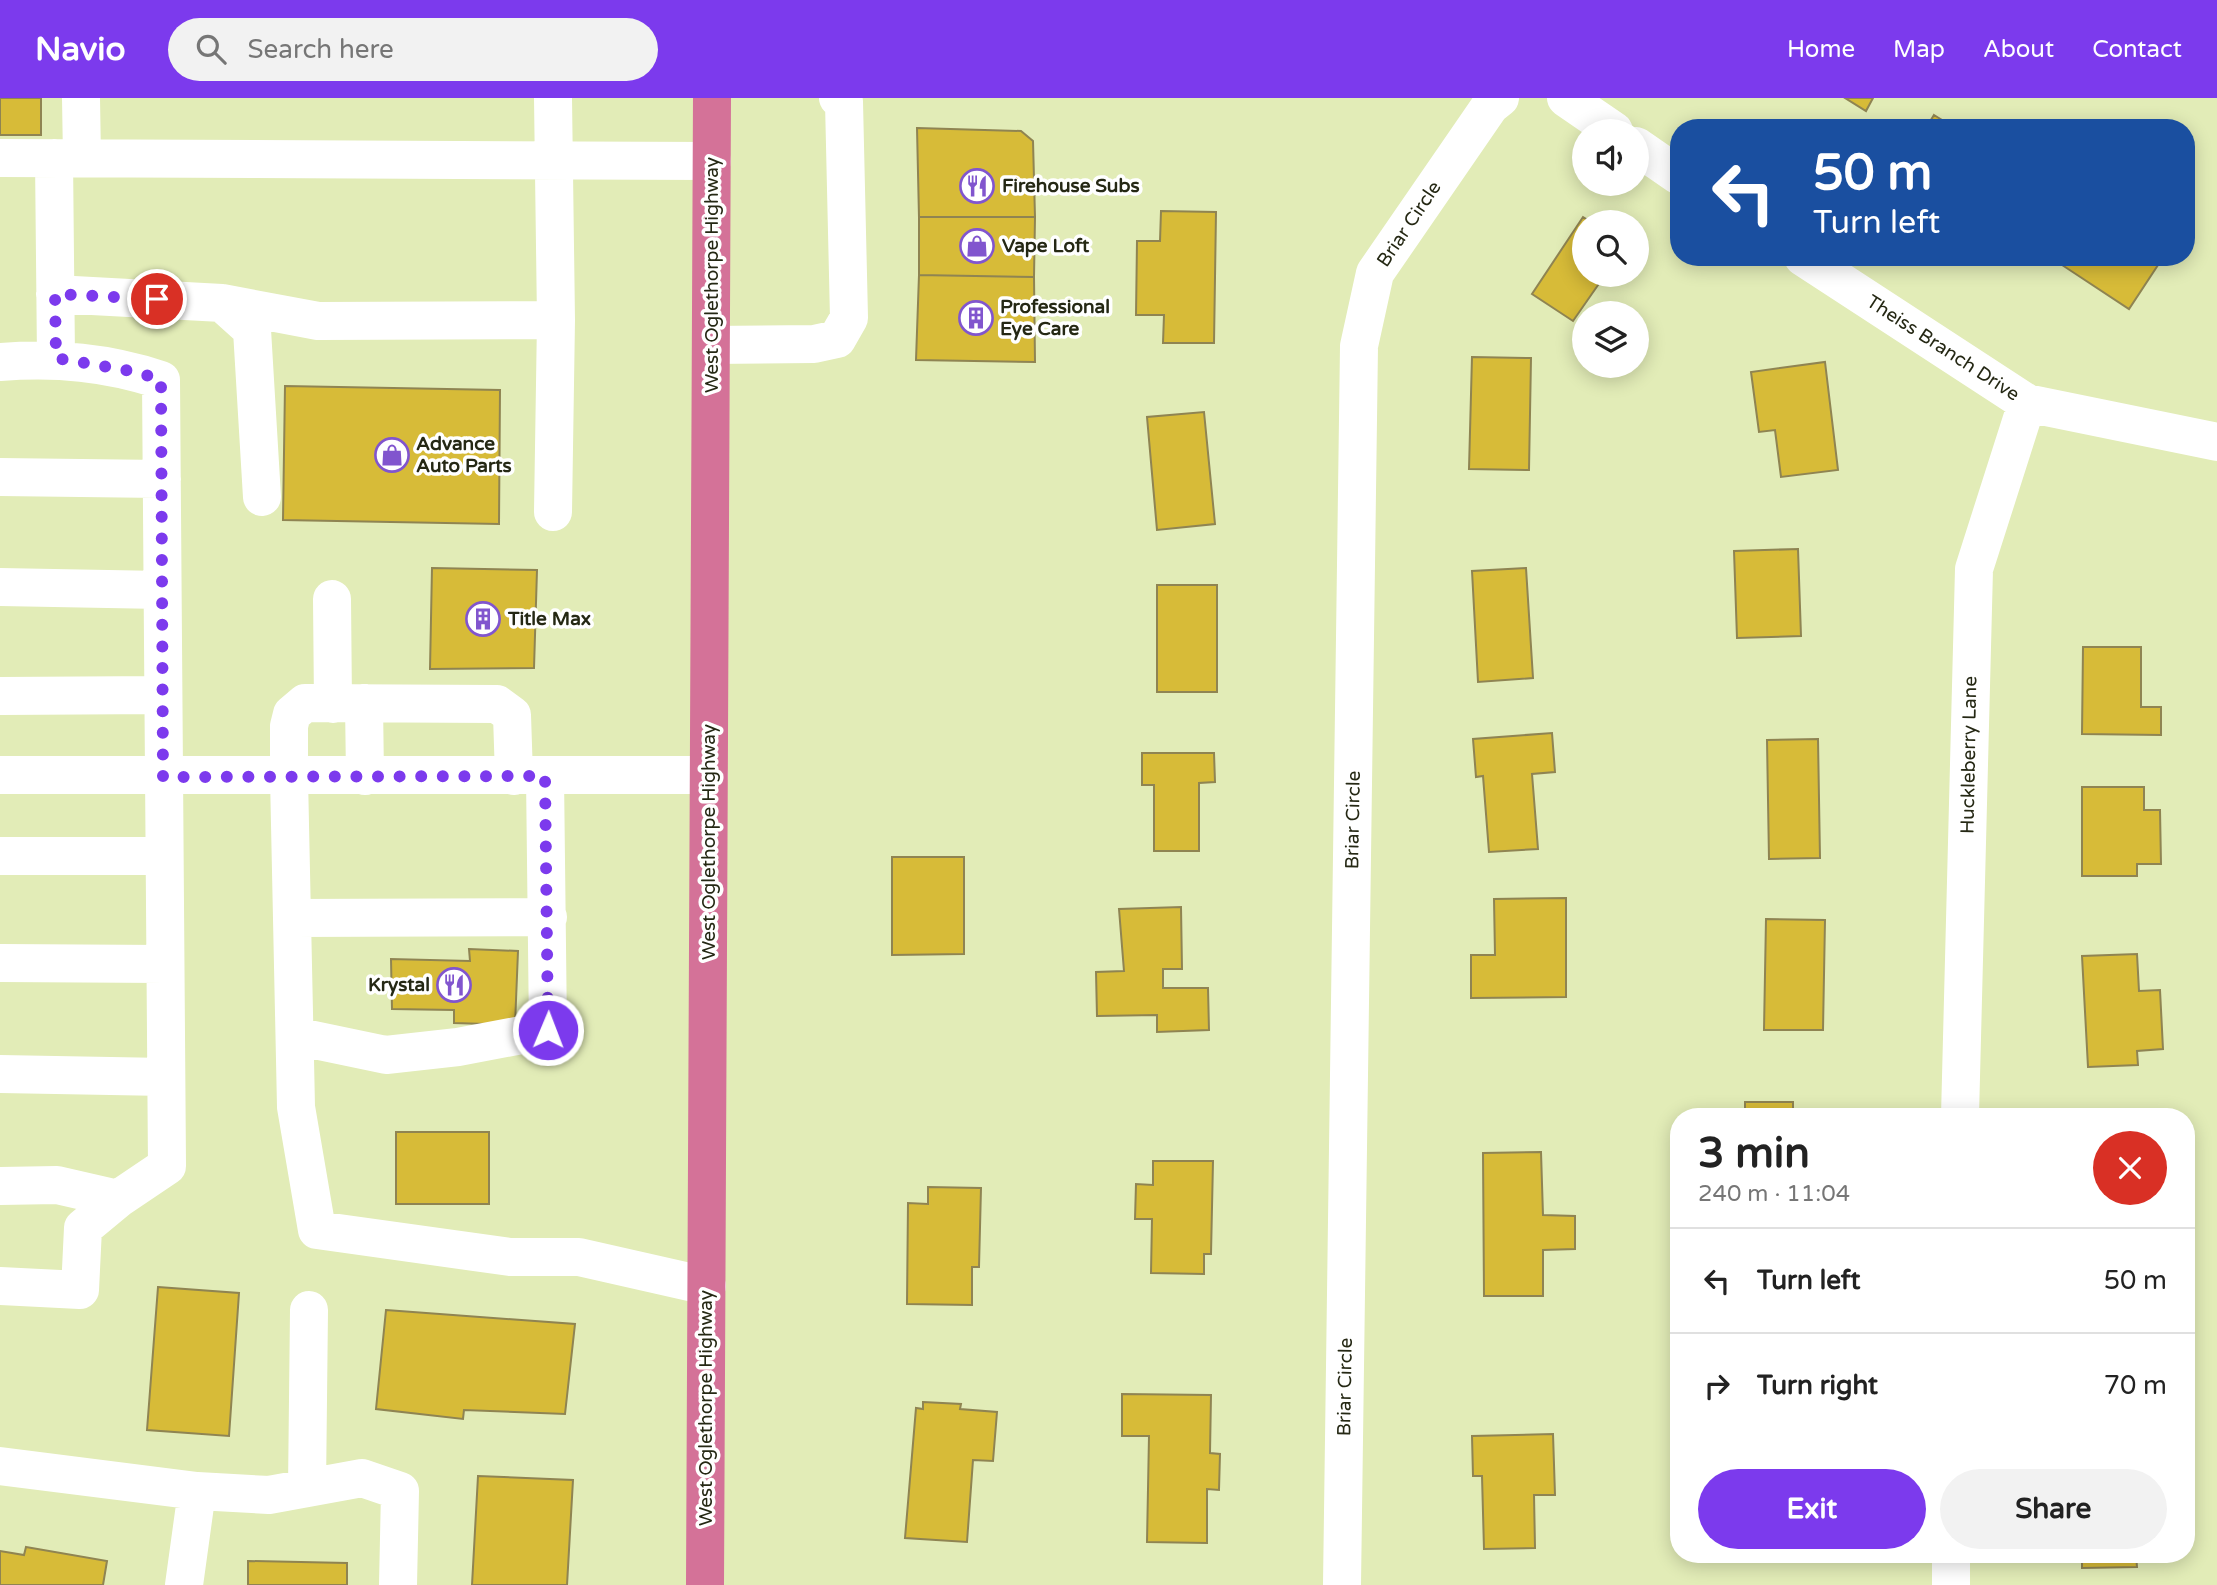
<!DOCTYPE html>
<html lang="en">
<head>
<meta charset="utf-8">
<style>
  body { margin:0; font-family:"Varela Round",sans-serif; background:#f2f2f2; color:#222; height:100vh; display:flex; flex-direction:column; font-size:26px; white-space:nowrap }
  * { box-sizing:border-box; margin:0 }
  p { font-size:23px; color:#767676 }
  .icon { flex:none; width:38px; height:38px; fill:none; stroke:currentColor; stroke-width:2; stroke-linecap:round; stroke-linejoin:round }
  .map { position:relative; flex:1; overflow:hidden }
  .details { position:absolute; left:1670px; top:1010px; width:525px; height:455px; display:flex; flex-direction:column; background:#fff; border-radius:28px; box-shadow:0 4px 18px #0003 }
  .details>* { flex:none }
  .top-card { position:absolute; left:1670px; top:21px; width:525px; height:147px; border-radius:28px; box-shadow:0 4px 18px #0003; background:#1a4fa0; color:#fff; overflow:hidden }
  .buttons { position:absolute; left:1572px; top:21px; display:grid; gap:14px }
  .buttons a { display:grid; place-items:center; width:77px; height:77px; border-radius:50%; background:#fff; box-shadow:0 4px 18px #0003; font-size:35px }
  .pin { position:absolute; display:grid; place-items:center; width:60px; height:60px; color:#fff; margin:-30px; border:4px solid #fff; border-radius:50%; box-shadow:0 2px 7px #0007 }
  .me { position:absolute; width:77px; margin:-38px; rotate:1deg; stroke-linejoin:round; filter:drop-shadow(0 0 5px #0008) }
  .turn { display:flex; align-items:center; gap:24px; height:147px; padding:0 28px; font-size:32px }
  .turn .icon { width:91px; height:91px; stroke-width:2.5 }
  .turn b { display:block; font-size:49px; line-height:60px }
  .round { display:grid; place-items:center; flex:none; width:74px; height:74px; border-radius:37px; background:#f2f2f2 }
  .summary { display:flex; align-items:center; justify-content:space-between; height:119px; padding:0 28px }
  h1 { font-size:42px; font-weight:800; line-height:52px }
  .button { display:flex; gap:14px; margin-top:auto; padding:14px 28px }
  .button a { flex:1; height:80px; border-radius:42px; background:#7c3aed; color:#fff; font-size:28px; font-weight:800; line-height:80px; text-align:center }
  .button a+a { background:#f2f2f2; color:#222 }
  ul { padding:0; list-style:none }
  li { display:flex; align-items:center; gap:21px; height:105px; padding:0 28px; border-top:2px solid #e0e0e0 }
  li div { flex:1 }
  li b { display:block; font-size:26px }
  li em { font-style:normal }
  header { display:flex; align-items:center; gap:42px; box-sizing:border-box; height:98px; padding:0 35px; background:#7c3aed; color:#fff }
  header strong { font-size:33px }
  nav { display:flex; gap:38px; margin-inline-start:auto; font-size:24px }
  .search { width:490px; height:63px; background:#f2f2f2; display:flex; align-items:center; gap:18px; box-sizing:border-box; padding:0 24px; border-radius:38px; color:#767676; font-size:26px }
  .map>svg:first-child { display:block }
  .building { fill:#d7bb38; stroke:#8f8452; stroke-width:2 }
  .lines { fill:none; stroke-linecap:round; stroke-linejoin:round }
  .minor { stroke:#fff; stroke-width:38 }
  .highway { stroke:#d47298; stroke-width:38 }
  .route { stroke:#7c3aed; stroke-width:12; stroke-dasharray:0 21.6 }
  .labels { text-anchor:middle; dominant-baseline:central; stroke-width:7; stroke-linejoin:round; paint-order:stroke }
  .poi-label { font-size:19px; font-weight:bold; fill:#252814; stroke:#fff; text-anchor:start }
  .street-label { font-size:19px; fill:#252814; stroke:#fff }
</style>
</head>
<body>
<header>
<strong>Navio</strong>
<div class="search"><svg class="icon" aria-label="search" viewBox="0 0 24 24"><circle cx="10" cy="10" r="6"/><path d="M15 15l6 6"/></svg>Search here</div>
<nav><a>Home</a><a>Map</a><a>About</a><a>Contact</a></nav>
</header>
<div class="map">
<svg width="2217" height="1487" viewBox="0 0 2217 1487">
  <rect width="100%" height="100%" fill="#e2ecb7"/>
  <path class="building" d="M0,0H41V37H0Z
    M1845,0H1873L1866,13Z
    M1934,17L1955,30H1926Z
    M917,30L1021,33L1033,43L1035,119H919Z
    M1161,113L1216,114L1214,245H1163L1164,217H1136L1137,143H1160Z
    M919,119H1035L1034,179L919,177Z
    M1583,119L1591,124H1584V177H1605L1573,223L1532,196Z
    M2058,159H2153L2160,164L2129,211L2056,163Z
    M919,177L1034,179L1035,264L916,262Z
    M1472,259L1531,260L1529,372L1469,371Z
    M1825,264L1838,372L1781,379L1775,332L1759,334L1751,274Z
    M285,288L500,292L499,426L283,422Z
    M1204,314L1215,426L1157,432L1147,319Z
    M1798,451L1801,538L1737,540L1734,453Z
    M432,470L537,472L534,570L430,571Z
    M1526,470L1533,580L1478,584L1472,473Z
    M1157,487H1217V594H1157Z
    M2083,549H2141V609H2161V637L2082,636Z
    M1552,635L1555,674L1532,676L1538,751L1489,754L1483,678L1476,679L1473,641Z
    M1818,641L1820,760L1769,761L1767,642Z
    M1142,655H1214L1215,684L1199,685V753H1154V687H1142Z
    M2082,689H2144V712H2160L2161,766H2137V778H2082Z
    M892,759H964V856L892,857Z
    M1566,800V899L1471,900V857H1495L1494,801Z
    M1181,809L1182,871H1163V890H1208L1209,932L1157,934V917L1097,918L1096,874L1124,873L1119,811Z
    M1766,821L1825,822L1823,932H1764Z
    M469,851L518,853L515,927L454,925V912L392,911L391,861L470,863Z
    M2137,856L2139,893L2160,892L2163,951L2137,953L2138,967L2088,969L2082,858Z
    M1745,1004H1793V1018H1745Z
    M396,1034H489V1106H396Z
    M1541,1054L1543,1117L1575,1118V1151L1543,1152V1198H1484L1483,1055Z
    M1153,1063H1213L1211,1156H1204V1176L1151,1175L1152,1121H1135L1136,1086L1153,1087Z
    M928,1089L981,1090L979,1169H972V1207L907,1206L908,1105L928,1106Z
    M158,1189L239,1195L229,1338L147,1332Z
    M386,1212L575,1226L565,1316L464,1312L463,1321L376,1311Z
    M1122,1296L1211,1297L1210,1355L1220,1356L1219,1392L1207,1391V1445L1147,1444L1149,1338H1122Z
    M923,1304L961,1306L960,1311L997,1314L993,1363L973,1362L967,1444L905,1440L916,1310L923,1311Z
    M1553,1336L1555,1397H1534L1535,1450L1484,1451L1482,1378H1473L1472,1338Z
    M478,1378L573,1382L567,1487H472Z
    M26,1449L107,1463L103,1487H0V1453L24,1457Z
    M1745,1456H1820V1459L1745,1461Z
    M2082,1456H2136L2137,1469L2082,1470Z
    M248,1463L347,1465V1487H248Z"/>
  <g class="lines">
    <path class="minor" d="M81,0L82,60
      M1566,0L1614,33
      M1636,48L1678,77
      M0,60L712,63
      M54,60L56,260
      M1803,159L2027,305L2217,344
      M55,196L222,205L252,232L262,399
      M222,205L318,223L556,222
      M711,247L814,246L837,241L849,220L844,4L838,0
      M0,264C57,260 106,264 161,282L167,1068L118,1101L83,1130L80,1192L0,1188
      M0,379L162,381
      M553,414L556,222L553,0
      M0,489L162,492
      M332,501L333,606
      M0,598L162,597
      M364,605L365,678
      M0,677H709
      M514,678L512,617L497,606L305,605L292,616L289,628V679L296,1009L317,1132L510,1159H579L707,1188
      M0,758H164
      M292,820L548,819
      M0,865L165,866
      M295,938L386,957L458,949L548,932L545,678
      M0,976L166,979
      M1960,1018L1974,471L2027,305
      M0,1088L57,1087L118,1101
      M0,1368L197,1393L269,1397L362,1380L400,1393L398,1487
      M307,1390L309,1212
      M184,1487L197,1393
      M1342,1487L1359,248L1375,175L1490,8L1500,0
      M1951,1487V1456"/>
    <path class="highway" d="M705,1487L712,0"/>
  </g>
  <g class="lines">
    <path class="route" d="M157,201L55,196L56,260L136,274L161,282L163,679L545,678L548,932"/>
  </g>
  <defs>
    <g id="restaurant-ring" transform="scale(1.75)"><circle r="9.5" fill="#fff" stroke="#8155ce" stroke-width="1.5"/><path d="M-5-6h1v4h1v-4h1v4h1v-4h1v5L-1.5 .5V6h-2V.5L-5-1ZM5-6V6H3V1.5H1.5Q1.5-4 5-6Z" fill="#8155ce"/></g>
    <g id="shop-ring" transform="scale(1.75)"><circle r="9.5" fill="#fff" stroke="#8155ce" stroke-width="1.5"/><path d="M-5-2.5h2.3a2.7 3.5 0 0 1 5.4 0H5L5.5 6h-11ZM-1.5-2.5h3a1.5 2.3 0 0 0-3 0Z" fill="#8155ce"/></g>
    <g id="building-ring" transform="scale(1.75)"><circle r="9.5" fill="#fff" stroke="#8155ce" stroke-width="1.5"/><path d="M-4-6H4V6H1V3H-1V6H-4ZM-2.5-4.3h1.7v1.8h-1.7ZM.8-4.3h1.7v1.8H.8ZM-2.5-1h1.7V.8h-1.7ZM.8-1h1.7V.8H.8Z" fill="#8155ce"/></g>
  </defs>
  <g fill-rule="evenodd">
    <use href="#restaurant-ring" x="977" y="88"/>
    <use href="#shop-ring" x="977" y="148"/>
    <use href="#building-ring" x="976" y="220"/>
    <use href="#shop-ring" x="392" y="357"/>
    <use href="#building-ring" x="483" y="521"/>
    <use href="#restaurant-ring" x="454" y="887"/>
  </g>
  <g class="labels">
    <g class="poi-label">
      <text x="1002" y="88">Firehouse Subs</text>
      <text x="1002" y="148">Vape Loft</text>
      <text x="1000" y="209">Professional<tspan x="1000" dy="22">Eye Care</tspan></text>
      <text x="416" y="346">Advance<tspan x="416" dy="22">Auto Parts</tspan></text>
      <text x="508" y="521">Title Max</text>
      <text x="430" y="887" text-anchor="end">Krystal</text>
    </g>
    <g class="street-label">
      <text transform="translate(1409 126) rotate(-56)">Briar Circle</text>
      <text transform="translate(712 177) rotate(-90)">West Oglethorpe Highway</text>
      <text transform="translate(1943 250) rotate(33)">Theiss Branch Drive</text>
      <text transform="translate(1969 657) rotate(-89)">Huckleberry Lane</text>
      <text transform="translate(1353 722) rotate(-89)">Briar Circle</text>
      <text transform="translate(709 744) rotate(-90)">West Oglethorpe Highway</text>
      <text transform="translate(1345 1289) rotate(-89)">Briar Circle</text>
      <text transform="translate(706 1310) rotate(-90)">West Oglethorpe Highway</text>
    </g>
  </g>
</svg>
<div class="buttons">
<a><svg class="icon" aria-label="sound" viewBox="0 0 24 24"><path d="M4 9h4l5-4v14l-5-4H4zM17 9q2 3 0 6"/></svg></a>
<a><svg class="icon" aria-label="search" viewBox="0 0 24 24"><circle cx="10" cy="10" r="6"/><path d="M15 15l6 6"/></svg></a>
<a><svg class="icon" aria-label="layers" viewBox="0 0 24 24"><path d="M12 4l9 5-9 5-9-5zM3 14l9 5 9-5"/></svg></a>
</div>
<div class="pin" style="left:157px;top:201px;background:#d93025"><svg class="icon" aria-label="arrive" viewBox="0 0 24 24"><path d="M6 21V4h12l-3 4 3 4H6"/></svg></div>
<svg class="me" style="left:548px;top:932px" viewBox="-20 -20 40 40"><circle r="17" fill="#7c3aed" stroke="#fff" stroke-width="3"/><path d="M0-11L8 9 0 5-8 9z" fill="#fff"/></svg>
<div class="top-card">
<div class="turn"><svg class="icon" aria-label="left" viewBox="0 0 24 24"><path d="M17 20v-9H6M10 6l-5 5 5 5"/></svg><div><b>50 m</b>Turn left</div></div>
</div>
<section class="details">
<div class="summary"><div><h1>3 min</h1><p>240 m · 11:04</p></div><a class="round" style="background:#d93025;color:#fff"><svg class="icon" aria-label="close" viewBox="0 0 24 24"><path d="M6 6l12 12M18 6L6 18"/></svg></a></div>
<ul>
<li><svg class="icon" aria-label="left" viewBox="0 0 24 24"><path d="M17 20v-9H6M10 6l-5 5 5 5"/></svg><div><b>Turn left</b></div><em>50 m</em></li>
<li><svg class="icon" aria-label="right" viewBox="0 0 24 24"><path d="M7 20v-9h11M14 6l5 5-5 5"/></svg><div><b>Turn right</b></div><em>70 m</em></li>
</ul>
<div class="button"><a>Exit</a><a>Share</a></div>
</section>
</div>
</body>
</html>
